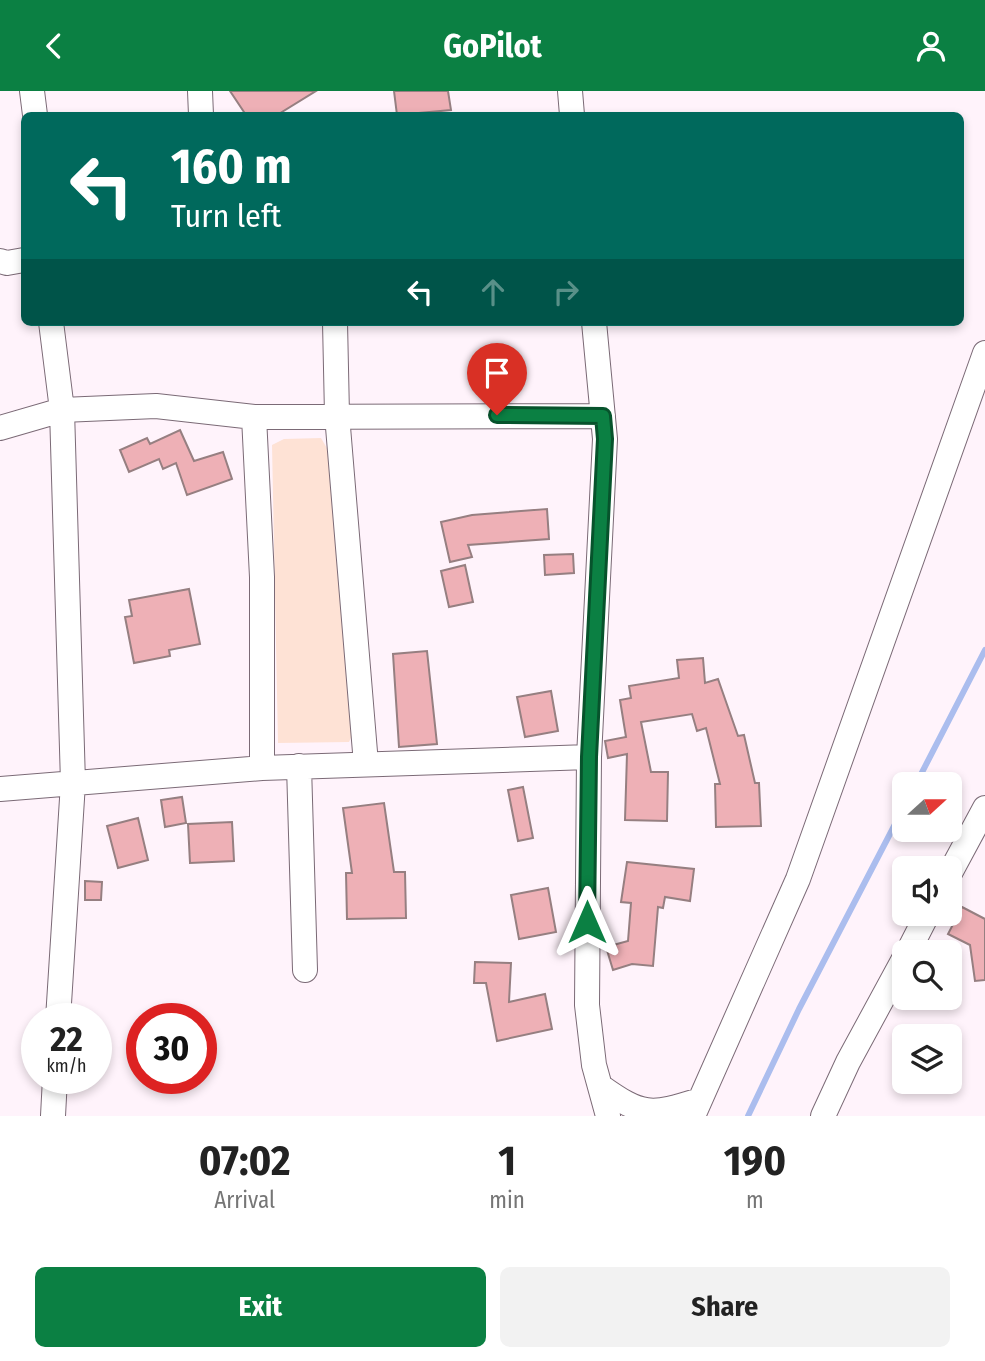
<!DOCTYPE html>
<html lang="en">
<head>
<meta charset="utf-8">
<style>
  body { margin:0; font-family:"Fira Sans Condensed",sans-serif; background:#f2f2f2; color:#222; height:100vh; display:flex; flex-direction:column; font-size:26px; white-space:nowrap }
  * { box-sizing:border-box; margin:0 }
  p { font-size:23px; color:#767676 }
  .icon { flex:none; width:38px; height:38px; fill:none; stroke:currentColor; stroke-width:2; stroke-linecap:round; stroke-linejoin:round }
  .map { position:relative; height:1025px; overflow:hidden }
  .details { display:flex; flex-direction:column; background:#fff; flex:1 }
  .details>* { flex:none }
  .banner { position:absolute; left:21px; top:21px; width:943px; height:214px; border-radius:10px; box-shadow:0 4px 10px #0003; background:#00695c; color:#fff; overflow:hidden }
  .needle { width:46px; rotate:69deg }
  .controls { position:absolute; left:892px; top:681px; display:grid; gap:14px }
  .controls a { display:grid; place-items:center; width:70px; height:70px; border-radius:10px; background:#fff; box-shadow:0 4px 10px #0003; font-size:35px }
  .speed { position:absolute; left:21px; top:912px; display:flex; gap:14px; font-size:35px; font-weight:700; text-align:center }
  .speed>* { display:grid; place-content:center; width:91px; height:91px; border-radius:50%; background:#fff; box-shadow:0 4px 10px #0003; line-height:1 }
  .speed small { font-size:18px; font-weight:400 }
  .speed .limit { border:10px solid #d22; background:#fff; color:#111 }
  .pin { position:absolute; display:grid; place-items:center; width:60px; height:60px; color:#fff; margin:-72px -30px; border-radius:50% 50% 50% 0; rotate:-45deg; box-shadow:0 0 7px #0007 }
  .pin .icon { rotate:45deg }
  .me { position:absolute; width:77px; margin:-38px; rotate:0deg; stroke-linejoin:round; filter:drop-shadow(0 0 5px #0008) }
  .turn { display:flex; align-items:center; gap:24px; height:147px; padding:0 35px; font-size:32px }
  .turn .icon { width:91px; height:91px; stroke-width:2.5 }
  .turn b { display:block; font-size:49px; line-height:60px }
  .lanes { display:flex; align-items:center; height:66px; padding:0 35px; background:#0003; justify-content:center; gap:35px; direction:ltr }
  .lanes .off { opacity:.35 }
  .eta { display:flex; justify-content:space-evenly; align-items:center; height:119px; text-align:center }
  .eta b { font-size:42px; font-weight:700; line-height:49px }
  .button { display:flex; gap:14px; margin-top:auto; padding:14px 35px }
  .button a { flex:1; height:80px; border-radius:10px; background:#0b8043; color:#fff; font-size:28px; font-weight:700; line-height:80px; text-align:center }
  .button a+a { background:#f2f2f2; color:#222 }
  header { display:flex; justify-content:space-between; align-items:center; height:91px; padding:0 35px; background:#0b8043; color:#fff; font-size:32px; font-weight:700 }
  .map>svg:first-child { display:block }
  .green { fill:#fee2d5 }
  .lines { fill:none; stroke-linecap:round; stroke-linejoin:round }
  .stream { stroke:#abbdee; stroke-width:6 }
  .building { fill:#eeb0b6; stroke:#967f81; stroke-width:2 }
  .minor-casing { stroke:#7b6a76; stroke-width:26 }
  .minor { stroke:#fff; stroke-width:24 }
  .route-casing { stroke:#07532c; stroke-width:18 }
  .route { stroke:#0b8043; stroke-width:12 }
</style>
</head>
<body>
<header><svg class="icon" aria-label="back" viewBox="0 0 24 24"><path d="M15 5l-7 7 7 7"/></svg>GoPilot<svg class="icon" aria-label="person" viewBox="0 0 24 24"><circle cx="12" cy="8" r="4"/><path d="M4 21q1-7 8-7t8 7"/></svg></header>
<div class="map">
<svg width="985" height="1025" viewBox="0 0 985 1025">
  <rect width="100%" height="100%" fill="#fff3fb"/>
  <path class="green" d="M321,347L328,359L354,640L349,651L278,652L272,354L284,348Z"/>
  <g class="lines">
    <path class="stream" d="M916,693L985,559
      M748,1025L799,918L905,714"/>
  </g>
  <path class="building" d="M230,0H316L277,24H246Z
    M394,0H448L451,19L397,24Z
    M180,339L194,370L223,361L232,388L187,404L176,372L163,378L159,368L129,381L120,359L147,347L150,353Z
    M547,418L549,448L468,454L472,466L450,471L441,431L472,424Z
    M573,463L574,482L545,484L544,464Z
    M465,474L473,511L449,516L441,480Z
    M189,498L200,553L169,559L170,565L134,572L125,526L132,525L129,509Z
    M427,560L437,653L399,656L393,563Z
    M703,567L705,592L718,588L738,645L744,644L755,692H759L761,735L716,736L715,693H720L706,637L697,640L692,623L641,631L651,681H668L667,730L625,729L627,663L608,667L605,650L626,646L620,609L631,607L629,595L679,587L677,569Z
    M551,600L558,640L525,646L517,606Z
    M523,696L533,747L518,750L508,699Z
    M182,706L186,732L165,736L161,709Z
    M384,712L394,781H405L406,827L347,828L346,782H352L343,717Z
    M138,727L148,769L118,777L107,735Z
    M232,731L234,770L190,772L188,733Z
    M627,771L694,778L690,810L665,806L663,817L658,816L653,875L632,873L613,879L606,856L628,850L631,812L621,811Z
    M85,790L102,791L101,809H85Z
    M548,797L556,841L519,848L511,804Z
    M962,816L985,828V889L975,890L970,854L948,843Z
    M475,871L511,872L509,911L545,903L552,938L497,950L486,892H474Z"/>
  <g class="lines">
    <g class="minor-casing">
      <path id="minor" d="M32,0L35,24
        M200,0L201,24
        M570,0L572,24
        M0,170L7,172L24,169
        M51,231L62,319L73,692L58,928
        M335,231L337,324L366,673
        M594,231L605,348L589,666L587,914L594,974L608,1025
        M254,326L262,486V677
        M0,337L62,319L156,315L254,326L603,325
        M299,675L305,879
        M0,698L262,677L589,666
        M950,782L985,717
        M908,861L928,822
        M600,995C642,1025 650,1025 700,1009
        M53,1025L55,987
        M693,1025L798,788L985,262
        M823,1025L848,971L905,866"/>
    </g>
    <use href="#minor" class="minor"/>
  </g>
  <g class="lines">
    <g class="route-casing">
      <path id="route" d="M497,324L603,325L605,348L589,666L587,831"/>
    </g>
    <use href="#route" class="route"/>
  </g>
</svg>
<div class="controls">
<a><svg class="needle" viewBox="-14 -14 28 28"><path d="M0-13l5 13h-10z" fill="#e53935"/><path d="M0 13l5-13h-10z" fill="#767676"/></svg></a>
<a><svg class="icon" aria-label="sound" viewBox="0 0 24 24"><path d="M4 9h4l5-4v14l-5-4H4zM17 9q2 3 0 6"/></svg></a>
<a><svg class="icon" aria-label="search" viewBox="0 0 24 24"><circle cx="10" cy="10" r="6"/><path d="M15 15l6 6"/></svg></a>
<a><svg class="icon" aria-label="layers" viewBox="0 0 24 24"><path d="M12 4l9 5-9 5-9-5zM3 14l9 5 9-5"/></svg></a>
</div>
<div class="speed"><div>22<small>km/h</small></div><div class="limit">30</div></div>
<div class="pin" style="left:497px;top:324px;background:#d93025"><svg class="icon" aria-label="arrive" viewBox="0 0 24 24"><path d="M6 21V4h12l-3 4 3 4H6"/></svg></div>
<svg class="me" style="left:587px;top:831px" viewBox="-20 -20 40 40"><path d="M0-17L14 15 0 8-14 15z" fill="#0b8043" stroke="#fff" stroke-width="4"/></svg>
<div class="banner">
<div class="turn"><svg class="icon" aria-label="left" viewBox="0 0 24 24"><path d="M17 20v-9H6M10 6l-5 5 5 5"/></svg><div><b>160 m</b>Turn left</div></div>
<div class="lanes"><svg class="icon" aria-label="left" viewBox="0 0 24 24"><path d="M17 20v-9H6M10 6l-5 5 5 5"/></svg><svg class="icon off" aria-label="ahead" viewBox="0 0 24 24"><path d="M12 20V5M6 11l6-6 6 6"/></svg><svg class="icon off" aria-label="right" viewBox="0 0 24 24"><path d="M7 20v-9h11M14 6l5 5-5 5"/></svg></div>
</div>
</div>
<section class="details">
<div class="eta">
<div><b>07:02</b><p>Arrival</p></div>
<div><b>1</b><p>min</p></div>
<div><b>190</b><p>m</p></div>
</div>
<div class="button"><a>Exit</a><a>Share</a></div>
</section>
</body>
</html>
